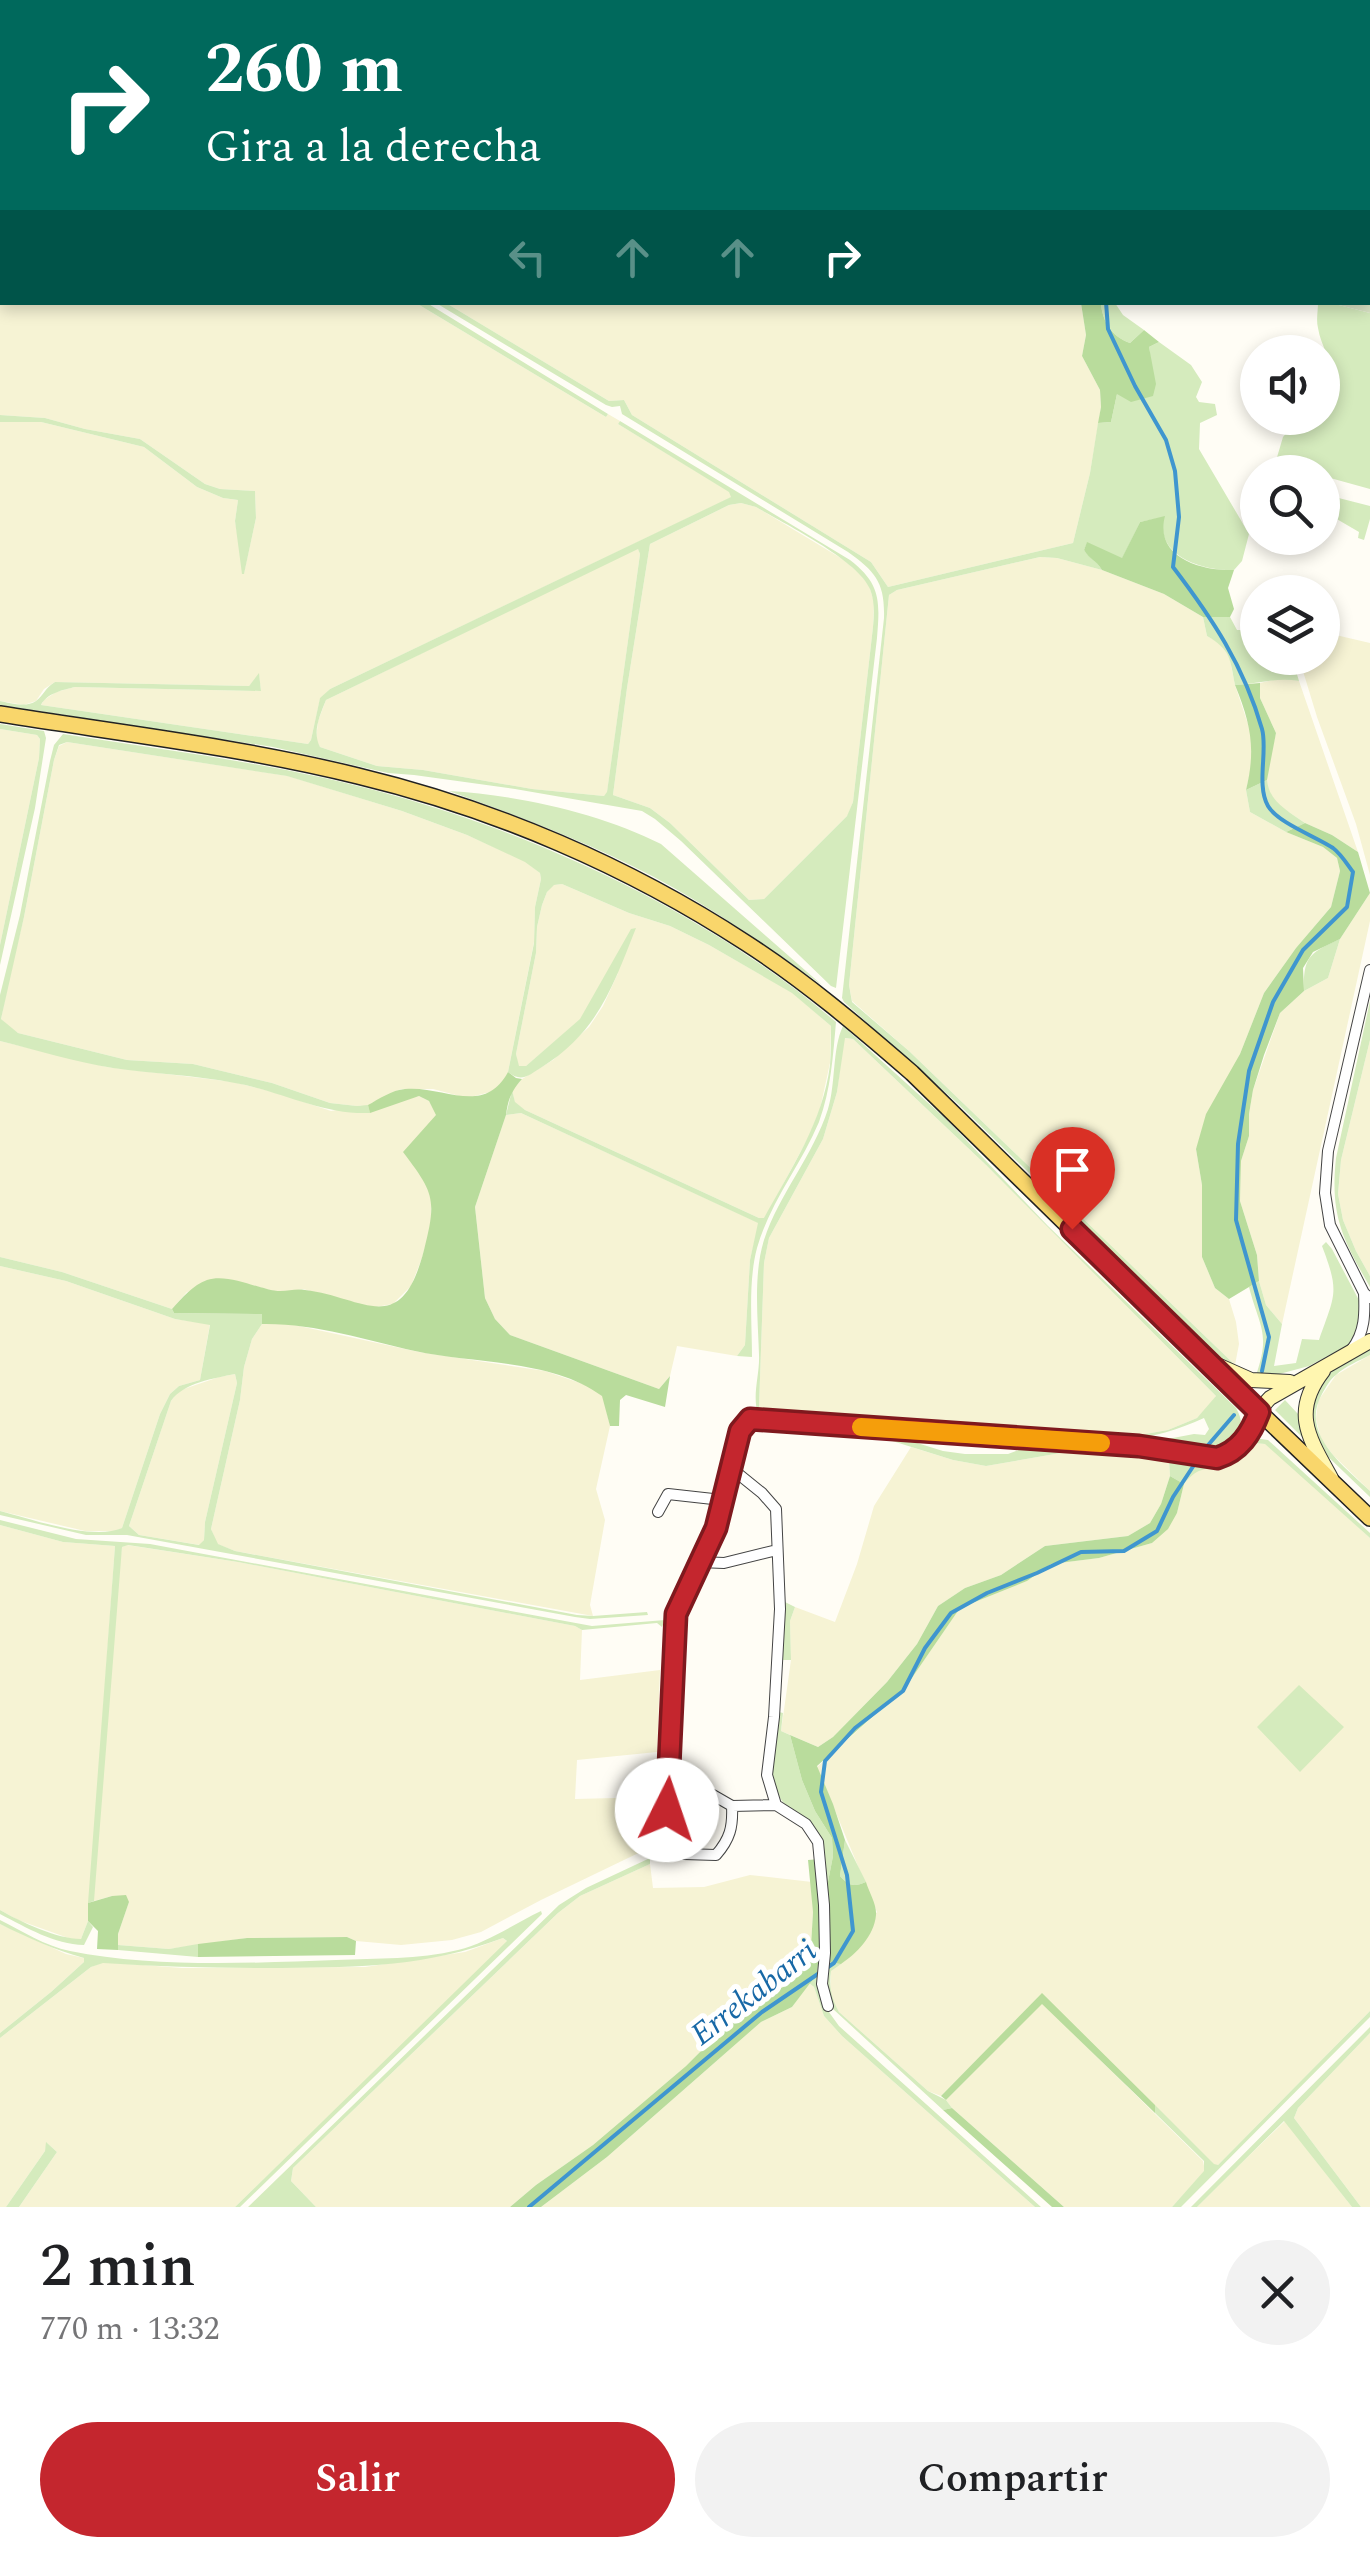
<!DOCTYPE html>
<html lang="es">
<head>
<meta charset="utf-8">
<style>
  body { margin:0; font-family:Spectral,serif; background:#f2f2f2; color:#202124; height:100vh; display:flex; flex-direction:column; font-size:38px; white-space:nowrap }
  * { box-sizing:border-box; margin:0 }
  p { font-size:32px; color:#757577 }
  .icon { flex:none; width:55px; height:55px; fill:none; stroke:currentColor; stroke-width:2; stroke-linecap:round; stroke-linejoin:round }
  .map { position:relative; height:2207px; overflow:hidden }
  .panel { display:flex; flex-direction:column; background:#fff; flex:1 }
  .panel>* { flex:none }
  .top-card { position:absolute; left:0px; top:0px; width:1370px; height:305px; box-shadow:0 5px 15px #0003; background:#00695c; color:#fff; overflow:hidden }
  .controls { position:absolute; left:1240px; top:335px; display:grid; gap:20px }
  .controls a { display:grid; place-items:center; width:100px; height:100px; border-radius:50%; background:#fff; box-shadow:0 5px 15px #0003; font-size:50px }
  .pin { position:absolute; display:grid; place-items:center; width:85px; height:85px; color:#fff; margin:-102px -42px; border-radius:50% 50% 50% 0; rotate:-45deg; box-shadow:0 0 10px #0007 }
  .pin .icon { rotate:45deg }
  .me { position:absolute; width:110px; margin:-55px; rotate:4deg; stroke-linejoin:round; filter:drop-shadow(0 0 8px #0008) }
  .turn { display:flex; align-items:center; gap:35px; height:210px; padding:0 40px; font-size:45px }
  .turn .icon { width:130px; height:130px; stroke-width:2.5 }
  .turn b { display:block; font-size:70px; line-height:85px }
  .lanes { display:flex; align-items:center; height:95px; padding:0 40px; background:#0003; justify-content:center; gap:50px; direction:ltr }
  .lanes .off { opacity:.35 }
  .round { display:grid; place-items:center; flex:none; width:105px; height:105px; border-radius:52px; background:#f2f2f2 }
  .summary { display:flex; align-items:center; justify-content:space-between; height:170px; padding:0 40px }
  h1 { font-size:60px; font-weight:600; line-height:75px }
  .cta { display:flex; gap:20px; margin-top:auto; padding:20px 40px }
  .cta a { flex:1; height:115px; border-radius:60px; background:#c4262e; color:#fff; font-size:40px; font-weight:600; line-height:115px; text-align:center }
  .cta a+a { background:#f2f2f2; color:#202124 }
  .map>svg:first-child { display:block }
  .farmland { fill:#f6f3d4 }
  .green { fill:#d5ebbd; fill-rule:evenodd }
  .forest { fill:#b9dc9c }
  .cemetery { fill:#d9e3c4 }
  .lines { fill:none; stroke-linecap:round; stroke-linejoin:round }
  .stream { stroke:#3f96cf; stroke-width:4 }
  .street-casing { stroke:#444; stroke-width:12 }
  .secondary-casing { stroke:#333; stroke-width:16 }
  .primary-casing { stroke:#222; stroke-width:18 }
  .street { stroke:#fff; stroke-width:10 }
  .secondary { stroke:#fff6b0; stroke-width:14 }
  .primary { stroke:#f9d66b; stroke-width:15 }
  .route-casing { stroke:#7f191e; stroke-width:25 }
  .route { stroke:#c4262e; stroke-width:18 }
  .slow { stroke:#f59e0b; stroke-width:18 }
  .labels { text-anchor:middle; dominant-baseline:central; stroke-width:10; stroke-linejoin:round; paint-order:stroke }
  .water-label { font-size:32px; font-style:italic; fill:#1768a6; stroke:#fff }
</style>
</head>
<body>
<div class="map">
<svg width="1370" height="2207" viewBox="0 0 1370 2207">
  <rect width="100%" height="100%" fill="#fffdf5"/>
  <path class="farmland" d="M0,0H195L196,2H2V34L0,32Z
    M408,0H903L902,2H410Z
    M908,0H1112V2H907Z
    M0,51L2,53V302L416,303L606,417L608,414L620,421L618,424L730,492L732,497L330,689L320,699L311,740L308,744L41,705L44,700L56,692L75,687L261,691L259,675L249,686L55,682L44,689L36,701L24,705L0,701V422H41L144,447L197,487L223,498L238,500L235,521L244,573L256,518L255,491L220,489L205,484L140,439L85,429L45,418L0,415Z
    M446,303H1081L1086,335L1082,356L1100,390L1101,407L1090,473L1073,543L888,587L871,562L632,415L624,400L609,401Z
    M741,503L756,507L844,560L859,573L869,585L874,602L873,627L853,802L848,815L764,899L749,900L670,823L650,808L613,795L627,688L650,544L729,505Z
    M638,548L640,554L607,793L604,796L532,789L423,770L377,766L320,747L316,740L318,721L326,700Z
    M1040,557L1057,558L1102,570L1164,594L1203,617L1207,636L1223,645L1230,660L1235,685L1251,733L1253,761L1246,790L1250,812L1286,832L1323,847L1337,858L1340,871L1331,907L1296,948L1264,993L1240,1054L1196,1149L1202,1185V1257L1215,1288L1229,1299L1236,1322L1239,1344L1235,1365L909,1051L852,1001L849,985L889,595L897,590Z
    M1323,632L1370,643V875L1356,824L1317,717L1299,658H1322Z
    M1282,678L1299,681L1358,852L1332,835L1305,823L1275,803L1267,787V771L1276,733L1260,698V683Z
    M0,729L37,735L40,739L39,758L0,945Z
    M67,742L288,776L402,811L467,835L525,861L540,873L541,879L535,907L534,942L507,1077L494,1091L467,1098L433,1089H401L368,1105L357,1106L330,1103L272,1083L193,1064L127,1060L18,1033L10,1028L1,1019L9,979L24,917L54,760L59,746Z
    M562,884L629,913L670,926L709,945L793,993L831,1026L830,1063L820,1109L809,1136L765,1218H759L525,1110L515,1103L512,1090L522,1079L553,1060L589,1027L603,1006L618,973L598,991L581,1019L525,1067L518,1066L516,1054L536,953L537,927L542,905L547,892L553,885Z
    M1370,893V921L1282,1324L1266,1305L1259,1281L1257,1255L1240,1201L1241,1161L1249,1136V1114L1253,1090L1280,1013L1304,991L1328,978L1340,939Z
    M844,1038L853,1039L986,1165L1216,1396L1210,1405L1197,1418L1168,1430L1134,1436L1007,1433L853,1415L770,1412L759,1407L764,1263L769,1238L823,1139L837,1092Z
    M1370,1040V1276L1356,1251L1343,1220L1338,1194L1341,1160Z
    M0,1041L107,1067L234,1082L277,1093L331,1111L419,1096L429,1101L437,1115L423,1179L431,1193V1226L422,1258L411,1286L393,1304L370,1308L303,1289L281,1293L232,1280L187,1292L172,1309L62,1272L0,1257Z
    M521,1113L759,1223L750,1260L745,1345L737,1356L677,1346L670,1376L659,1389L510,1335L495,1319L485,1298L475,1207L506,1115Z
    M0,1266L66,1281L175,1319L210,1324L200,1380L179,1386L170,1394L160,1414L122,1528L115,1531H85L0,1511Z
    M262,1324H290L419,1352L545,1371L589,1386L603,1396L610,1426L596,1489L605,1520L590,1605L593,1616L235,1551L217,1544L211,1529L240,1400L244,1367L252,1339Z
    M1370,1355V1491L1333,1455L1321,1439L1316,1419L1318,1401L1336,1375Z
    M235,1374L237,1383L205,1522L204,1540L200,1545L139,1535L129,1526L171,1401L178,1391L219,1377Z
    M1254,1443L1266,1444L1275,1451L1370,1538V2011L1218,2165H1214L1042,1994L941,2096L928,2091L839,2012L830,1995L831,1971L877,1912L817,1767L905,1688L960,1608L1027,1581L1050,1564L1099,1558L1152,1543L1177,1513L1184,1484L1193,1473L1205,1467L1229,1463Z
    M911,1447L953,1460L986,1466L1078,1450L1121,1451L1169,1460L1170,1476L1161,1504L1150,1523L1128,1536L1045,1546L1001,1575L965,1588L938,1606L917,1644L887,1682L833,1737L818,1747L781,1731L791,1660L790,1621L795,1607L835,1622L857,1564L874,1506Z
    M0,1525L63,1542L115,1546L88,1921L81,1939H71L18,1920L0,1910Z
    M127,1545L238,1562L575,1626L582,1630L580,1680L660,1670L657,1752L577,1760L575,1799L654,1797L659,1837L653,1846L541,1900L481,1932L452,1940L401,1945L356,1941L347,1937L247,1938L169,1949L118,1945V1934L129,1902L112,1896L94,1901V1880L119,1569L122,1547Z
    M650,1864L653,1888L704,1887L750,1875L812,1882L813,1912L811,1946L799,1969L785,1986L744,2008L686,2066L593,2145L536,2185L510,2207H316L291,2181L293,2168L558,1913L580,1896Z
    M0,1924L66,1954L84,1958V1962L51,1992L0,2033Z
    M503,1938L508,1942L235,2207H19L57,2152L47,2143L45,2151L6,2207H0V2038L91,1967L103,1962L182,1968L365,1967L465,1952Z
    M809,1983L814,1987L824,2016L842,2036L1035,2207H541L607,2157L761,2022L792,2007Z
    M1042,2003L1203,2161L1205,2171L1172,2207H1064L952,2108L946,2100Z
    M1370,2033V2207H1361L1294,2118L1298,2108Z
    M1285,2121L1352,2207H1197L1230,2174Z"/>
  <path class="green" d="M416,303H427L608,414L606,417Z
    M436,303H446L609,401L624,400L632,415L871,562L888,587L1073,543L1090,473L1098,423L1111,422L1117,394L1151,364L1149,347L1159,342L1191,365L1202,382L1196,397L1199,402L1215,404L1217,415L1200,423L1199,449L1249,534L1242,561L1234,570C1203,571 1154,556 1164,517L1140,522L1122,559L1087,543L1084,550C1090,559 1097,561 1102,570L1057,558L1040,557L897,590L889,595L849,985L852,1002L909,1051L1235,1365L1232,1367L1226,1364L956,1102L844,1002L842,998L884,618C885,583 876,572 848,552L622,414L620,406L612,407L606,405Z
    M1101,303H1115L1123,315L1144,330L1130,343C1112,337 1102,321 1101,303Z
    M1318,303H1331L1370,313V489L1323,476L1322,472H1307L1275,464L1283,437L1299,418H1322L1323,399C1347,376 1322,355 1318,328C1316,320 1318,311 1318,303Z
    M0,415L45,418L85,429L140,439L205,484L220,489L255,491L256,518L244,574H242L235,521L238,500L223,498L197,487L144,447L41,422H0Z
    M620,421L850,560C881,584 880,601 877,638L836,988L831,986L681,841L655,819L642,811L515,789L414,775L388,773L273,747L0,705V701C10,703 26,708 36,701C44,695 44,689 55,682L249,686L259,673L261,691L75,687C63,690 47,693 41,705L308,744L311,740L320,698L330,689L731,497L729,492L618,424ZM741,503L756,507C785,524 858,560 870,589C875,602 874,614 873,627L853,802L847,816L764,899L749,900L670,823L650,808L613,795L627,688L650,544L729,505ZM638,549L640,554L607,792L604,796L532,789L423,770L377,766L320,747C312,732 320,715 326,700Z
    M1323,494L1370,506V519L1364,540L1358,538L1359,532L1323,511Z
    M1203,617H1230L1237,630H1257L1258,658H1292L1299,681C1277,677 1257,684 1235,685C1230,659 1231,650 1207,636Z
    M0,724L44,731L46,738L35,808L0,965V945L39,758L40,739L37,735L0,729Z
    M63,734C173,751 285,765 392,795C545,837 715,918 836,1022C833,1056 831,1089 819,1122C801,1165 770,1202 757,1248C748,1282 752,1322 752,1357L737,1356L745,1345L750,1260L758,1223L521,1113L506,1115L512,1090L515,1102L525,1110L759,1218H764C791,1169 823,1121 830,1065C831,1052 831,1039 831,1026L792,993L709,945L670,926L629,913L562,884L554,885L547,892L542,905L537,927L536,953L516,1054L519,1066H526L580,1019L631,929L636,928C613,986 598,1032 542,1067C529,1075 522,1083 508,1072L534,943L535,907L541,879L540,873L525,862L467,835L402,811L287,776L67,742L59,745L54,760L24,917L1,1019L18,1033L127,1060L193,1064L272,1083L330,1103L357,1106L368,1105L370,1113C323,1115 281,1091 235,1083C195,1075 153,1074 113,1068C75,1062 37,1050 0,1041V995L20,915L50,761L54,745Z
    M1267,780C1269,802 1288,811 1305,823L1286,832L1250,812L1246,790Z
    M449,791C518,795 600,813 661,844L822,985C774,952 726,917 674,888C603,848 526,819 449,791Z
    M1340,939L1328,978L1304,991C1303,956 1310,953 1340,939Z
    M1370,1001V1040L1341,1160L1338,1194L1343,1220L1356,1251L1370,1276V1287C1342,1238 1330,1215 1336,1158Z
    M843,1026L947,1120L1048,1226L1236,1408C1245,1424 1241,1431 1232,1447L1212,1454L1156,1444L1157,1441L1194,1434L1205,1435L1209,1429L1204,1418C1178,1430 1153,1437 1124,1440L928,1428L869,1420L759,1416C751,1398 760,1375 759,1355C758,1319 753,1275 764,1240C779,1194 813,1156 828,1109C836,1083 832,1049 843,1026ZM845,1038L853,1039L986,1165L1216,1396L1197,1418L1168,1430L1134,1436L1007,1433L853,1415L770,1412L759,1407L764,1263L769,1238L823,1139L837,1092Z
    M1326,1242L1332,1249L1362,1306L1357,1333L1348,1345L1309,1366L1272,1376L1256,1375C1271,1333 1259,1326 1249,1287L1259,1281L1266,1305L1282,1324L1274,1366L1296,1363L1302,1339L1319,1340C1335,1294 1340,1293 1322,1246Z
    M0,1257L62,1272L172,1309L174,1313L262,1314V1324L252,1339L244,1367L240,1400L211,1529L218,1544L235,1551L577,1615L593,1616L647,1612L648,1615L590,1619L575,1617L127,1535H86L0,1515V1511C31,1519 93,1541 122,1528L160,1414L170,1394L179,1386L200,1380L210,1325L175,1319L66,1281L0,1266ZM235,1374L237,1383L205,1522L204,1540L199,1545L139,1535L129,1526L171,1401C183,1383 215,1378 235,1374Z
    M1370,1349V1355C1359,1361 1345,1366 1336,1375C1330,1379 1326,1387 1322,1394C1299,1434 1345,1467 1370,1491V1497L1319,1448L1313,1433L1312,1403L1321,1383L1333,1369Z
    M1285,1400L1298,1414L1303,1438L1275,1410Z
    M885,1433L943,1451L965,1454H1008L1034,1444L1096,1445L1208,1463L1254,1438L1268,1440L1370,1533V1538L1265,1444L1254,1443C1246,1449 1237,1459 1227,1463C1207,1471 1199,1465 1184,1484L1170,1476L1169,1460L1121,1451L1078,1450L986,1466L953,1460L870,1434Z
    M0,1520L76,1539L150,1544L592,1626L665,1620L662,1627L657,1623L582,1630L575,1626L238,1562L128,1545L122,1547L94,1901L88,1903L115,1546L63,1542L0,1525Z
    M783,1601L795,1607L790,1621L791,1660H779Z
    M1299,1685L1344,1727L1300,1772L1257,1727Z
    M775,1711L783,1713L781,1731L790,1735L802,1780L815,1811L832,1838L833,1856L826,1892C825,1868 829,1842 811,1823C802,1814 787,1810 780,1798C766,1772 773,1739 775,1711Z
    M845,1840L866,1882C854,1887 849,1886 840,1876Z
    M650,1858V1864L580,1896L558,1913L293,2168L291,2181L316,2207H248L559,1905L586,1888Z
    M0,1910C21,1922 57,1939 81,1939L88,1921L93,1927L84,1945C54,1944 27,1928 0,1914Z
    M541,1911L542,1914L240,2207H235L507,1941L503,1938C426,1967 362,1967 281,1968C222,1968 163,1967 103,1963L91,1967L0,2038V2033L51,1992L84,1962V1958C55,1950 28,1938 0,1924V1920C22,1931 45,1946 70,1951C153,1968 252,1963 336,1960C377,1958 418,1960 458,1950C487,1943 514,1924 541,1911Z
    M198,1944V1957L118,1950V1945L169,1949Z
    M828,1962L841,1964L831,1971C829,1987 831,1997 839,2012L928,2091L946,2100L952,2108L943,2110L833,2009L826,1991Z
    M817,1974L826,2008L839,2026L1041,2207H1035L842,2036L824,2016L814,1987L809,1983Z
    M1370,2011V2017L1181,2207H1172L1204,2171V2161L1155,2113V2105L1214,2164L1218,2165Z
    M1370,2027V2033L1298,2108L1294,2118L1361,2207H1352L1284,2121L1197,2207H1191Z
    M46,2142L57,2152L19,2207H6L45,2151Z"/>
  <path class="forest" d="M196,0H408L410,2H196Z
    M1081,303H1101C1102,321 1112,337 1130,343L1144,330L1159,342L1149,347L1156,384L1153,396L1131,402L1117,394L1111,422L1098,423L1101,407L1100,390L1082,356L1086,335Z
    M1165,516C1154,557 1201,571 1234,570L1228,588L1234,609L1230,617H1203L1164,594L1102,570C1097,561 1089,559 1084,550L1087,542L1122,558L1140,522Z
    M1260,683V698L1276,733L1267,780L1246,790C1256,749 1251,724 1235,685Z
    M1305,823L1332,835L1358,852L1370,893L1340,939L1313,952L1303,968L1304,991L1280,1013L1264,1055L1253,1090L1249,1114V1136L1241,1161L1240,1201L1257,1255L1259,1281L1229,1299L1215,1288L1202,1257V1185L1196,1149L1206,1114L1240,1054L1264,993L1296,948L1331,907L1340,871L1337,858L1323,847L1286,832Z
    M508,1072L516,1078L522,1079C512,1090 508,1099 506,1115L475,1207L485,1298L495,1319L510,1335L659,1389L670,1376L665,1407L626,1395L620,1400L619,1426H610L602,1396C553,1359 474,1364 415,1351C365,1340 314,1323 262,1324V1314L174,1313L172,1309C182,1298 193,1285 207,1280C225,1274 250,1285 267,1289C284,1294 291,1288 305,1290C364,1297 401,1340 424,1250C437,1199 434,1193 403,1152L436,1115L429,1101L419,1096L370,1113L368,1105C379,1099 392,1090 405,1089C443,1085 484,1117 508,1072Z
    M1170,1476L1184,1484L1177,1513L1168,1529L1152,1543L1099,1558L1051,1564L1027,1581L960,1608L905,1688L817,1766L833,1804L845,1840L840,1876C849,1886 854,1887 866,1882C869,1892 877,1905 876,1915C874,1936 857,1953 841,1964L828,1962L826,1892L833,1856L832,1838L815,1811L802,1780L790,1735L818,1747L833,1737L887,1682L917,1644L938,1606L965,1588L1001,1575L1045,1546L1128,1536L1150,1523L1161,1504Z
    M820,1859L822,1927L817,1974L792,2007L761,2022L607,2157L541,2207H510L536,2185L593,2145L686,2066L744,2008L785,1986L799,1969L811,1946L813,1912L808,1860Z
    M126,1895L129,1902L118,1934V1950L97,1949L98,1931L88,1921V1903L112,1896Z
    M347,1937L356,1941L355,1955L198,1957V1944L247,1938Z
    M1042,1993L1155,2105V2113L1042,2004L946,2100L941,2096Z
    M952,2108L1064,2207H1052L943,2110Z"/>
  <path class="cemetery" d="M1190,0H1370V313L1331,303L1368,302V2H1190Z"/>
  <g class="lines">
    <path class="stream" d="M209,0L211,2
      M382,0L394,2
      M326,2L376,0
      M1106,302L1108,329L1135,386L1166,440L1175,471L1179,517L1173,567C1212,618 1244,666 1262,729C1268,750 1256,785 1268,806C1278,823 1317,837 1333,848C1341,854 1347,864 1353,872L1347,907L1303,950L1273,1002L1249,1071L1238,1144L1236,1220L1269,1337L1262,1371
      M1203,1451L1234,1415
      M529,2207L762,2012L834,1963L853,1931L847,1875L821,1792L825,1761L855,1728L903,1691L925,1648L951,1613L987,1593L1037,1573L1081,1552L1124,1551L1157,1531L1173,1497L1194,1465"/>
    <g class="street-casing">
      <path id="street" d="M1282,0L1292,2
        M1259,2V0
        M1368,22L1370,23
        M1368,100L1370,90
        M1368,172L1370,173
        M1368,247L1370,248
        M1370,970L1328,1151L1325,1193L1330,1225L1364,1293L1370,1298
        M1352,1349C1365,1332 1365,1314 1364,1293
        M731,1468L762,1493L776,1509L780,1609L774,1717L767,1775L776,1805L732,1806
        M658,1512L668,1494L722,1500
        M700,1562L724,1563L777,1550
        M670,1776L699,1787L732,1806C733,1827 730,1839 716,1855L684,1854L664,1845L670,1776L676,1614L715,1528L740,1431L750,1419
        M776,1805L806,1824L818,1842L824,1905L825,1953L822,1984L828,2006"/>
    </g>
    <g class="secondary-casing">
      <path id="secondary" d="M1215,1364L1251,1380L1290,1382
        M1323,1371C1291,1412 1309,1438 1331,1478
        M750,1419L1139,1446L1217,1459C1251,1447 1248,1419 1270,1398L1370,1341"/>
    </g>
    <g class="primary-casing">
      <path id="primary" d="M0,714C119,733 241,747 358,776C495,809 628,866 746,943C805,981 859,1027 912,1073L1203,1358L1370,1518"/>
    </g>
    <use href="#street" class="street"/>
    <use href="#secondary" class="secondary"/>
    <use href="#primary" class="primary"/>
  </g>
  <g class="lines">
    <g class="route-casing">
      <path id="route" d="M667,1810L676,1614L716,1528L740,1431L750,1419L1139,1446L1217,1458C1240,1451 1251,1433 1259,1412L1072,1229"/>
    </g>
    <use href="#route" class="route"/>
    <path class="slow" d="M861,1427L1101,1443"/>
  </g>
  <g class="labels">
    <g class="water-label">
      <text transform="translate(754 1993) rotate(-38)">Errekabarri</text>
    </g>
  </g>
</svg>
<div class="controls">
<a><svg class="icon" aria-label="sound" viewBox="0 0 24 24"><path d="M4 9h4l5-4v14l-5-4H4zM17 9q2 3 0 6"/></svg></a>
<a><svg class="icon" aria-label="search" viewBox="0 0 24 24"><circle cx="10" cy="10" r="6"/><path d="M15 15l6 6"/></svg></a>
<a><svg class="icon" aria-label="layers" viewBox="0 0 24 24"><path d="M12 4l9 5-9 5-9-5zM3 14l9 5 9-5"/></svg></a>
</div>
<div class="pin" style="left:1072px;top:1229px;background:#d93025"><svg class="icon" aria-label="arrive" viewBox="0 0 24 24"><path d="M6 21V4h12l-3 4 3 4H6"/></svg></div>
<svg class="me" style="left:667px;top:1810px" viewBox="-20 -20 40 40"><circle r="19" fill="#fff"/><path d="M0-13L10 11 0 6-10 11z" fill="#c4262e"/></svg>
<div class="top-card">
<div class="turn"><svg class="icon" aria-label="right" viewBox="0 0 24 24"><path d="M7 20v-9h11M14 6l5 5-5 5"/></svg><div><b>260 m</b>Gira a la derecha</div></div>
<div class="lanes"><svg class="icon off" aria-label="left" viewBox="0 0 24 24"><path d="M17 20v-9H6M10 6l-5 5 5 5"/></svg><svg class="icon off" aria-label="ahead" viewBox="0 0 24 24"><path d="M12 20V5M6 11l6-6 6 6"/></svg><svg class="icon off" aria-label="ahead" viewBox="0 0 24 24"><path d="M12 20V5M6 11l6-6 6 6"/></svg><svg class="icon" aria-label="right" viewBox="0 0 24 24"><path d="M7 20v-9h11M14 6l5 5-5 5"/></svg></div>
</div>
</div>
<section class="panel">
<div class="summary"><div><h1>2 min</h1><p>770 m · 13:32</p></div><a class="round"><svg class="icon" aria-label="close" viewBox="0 0 24 24"><path d="M6 6l12 12M18 6L6 18"/></svg></a></div>
<div class="cta"><a>Salir</a><a>Compartir</a></div>
</section>
</body>
</html>
